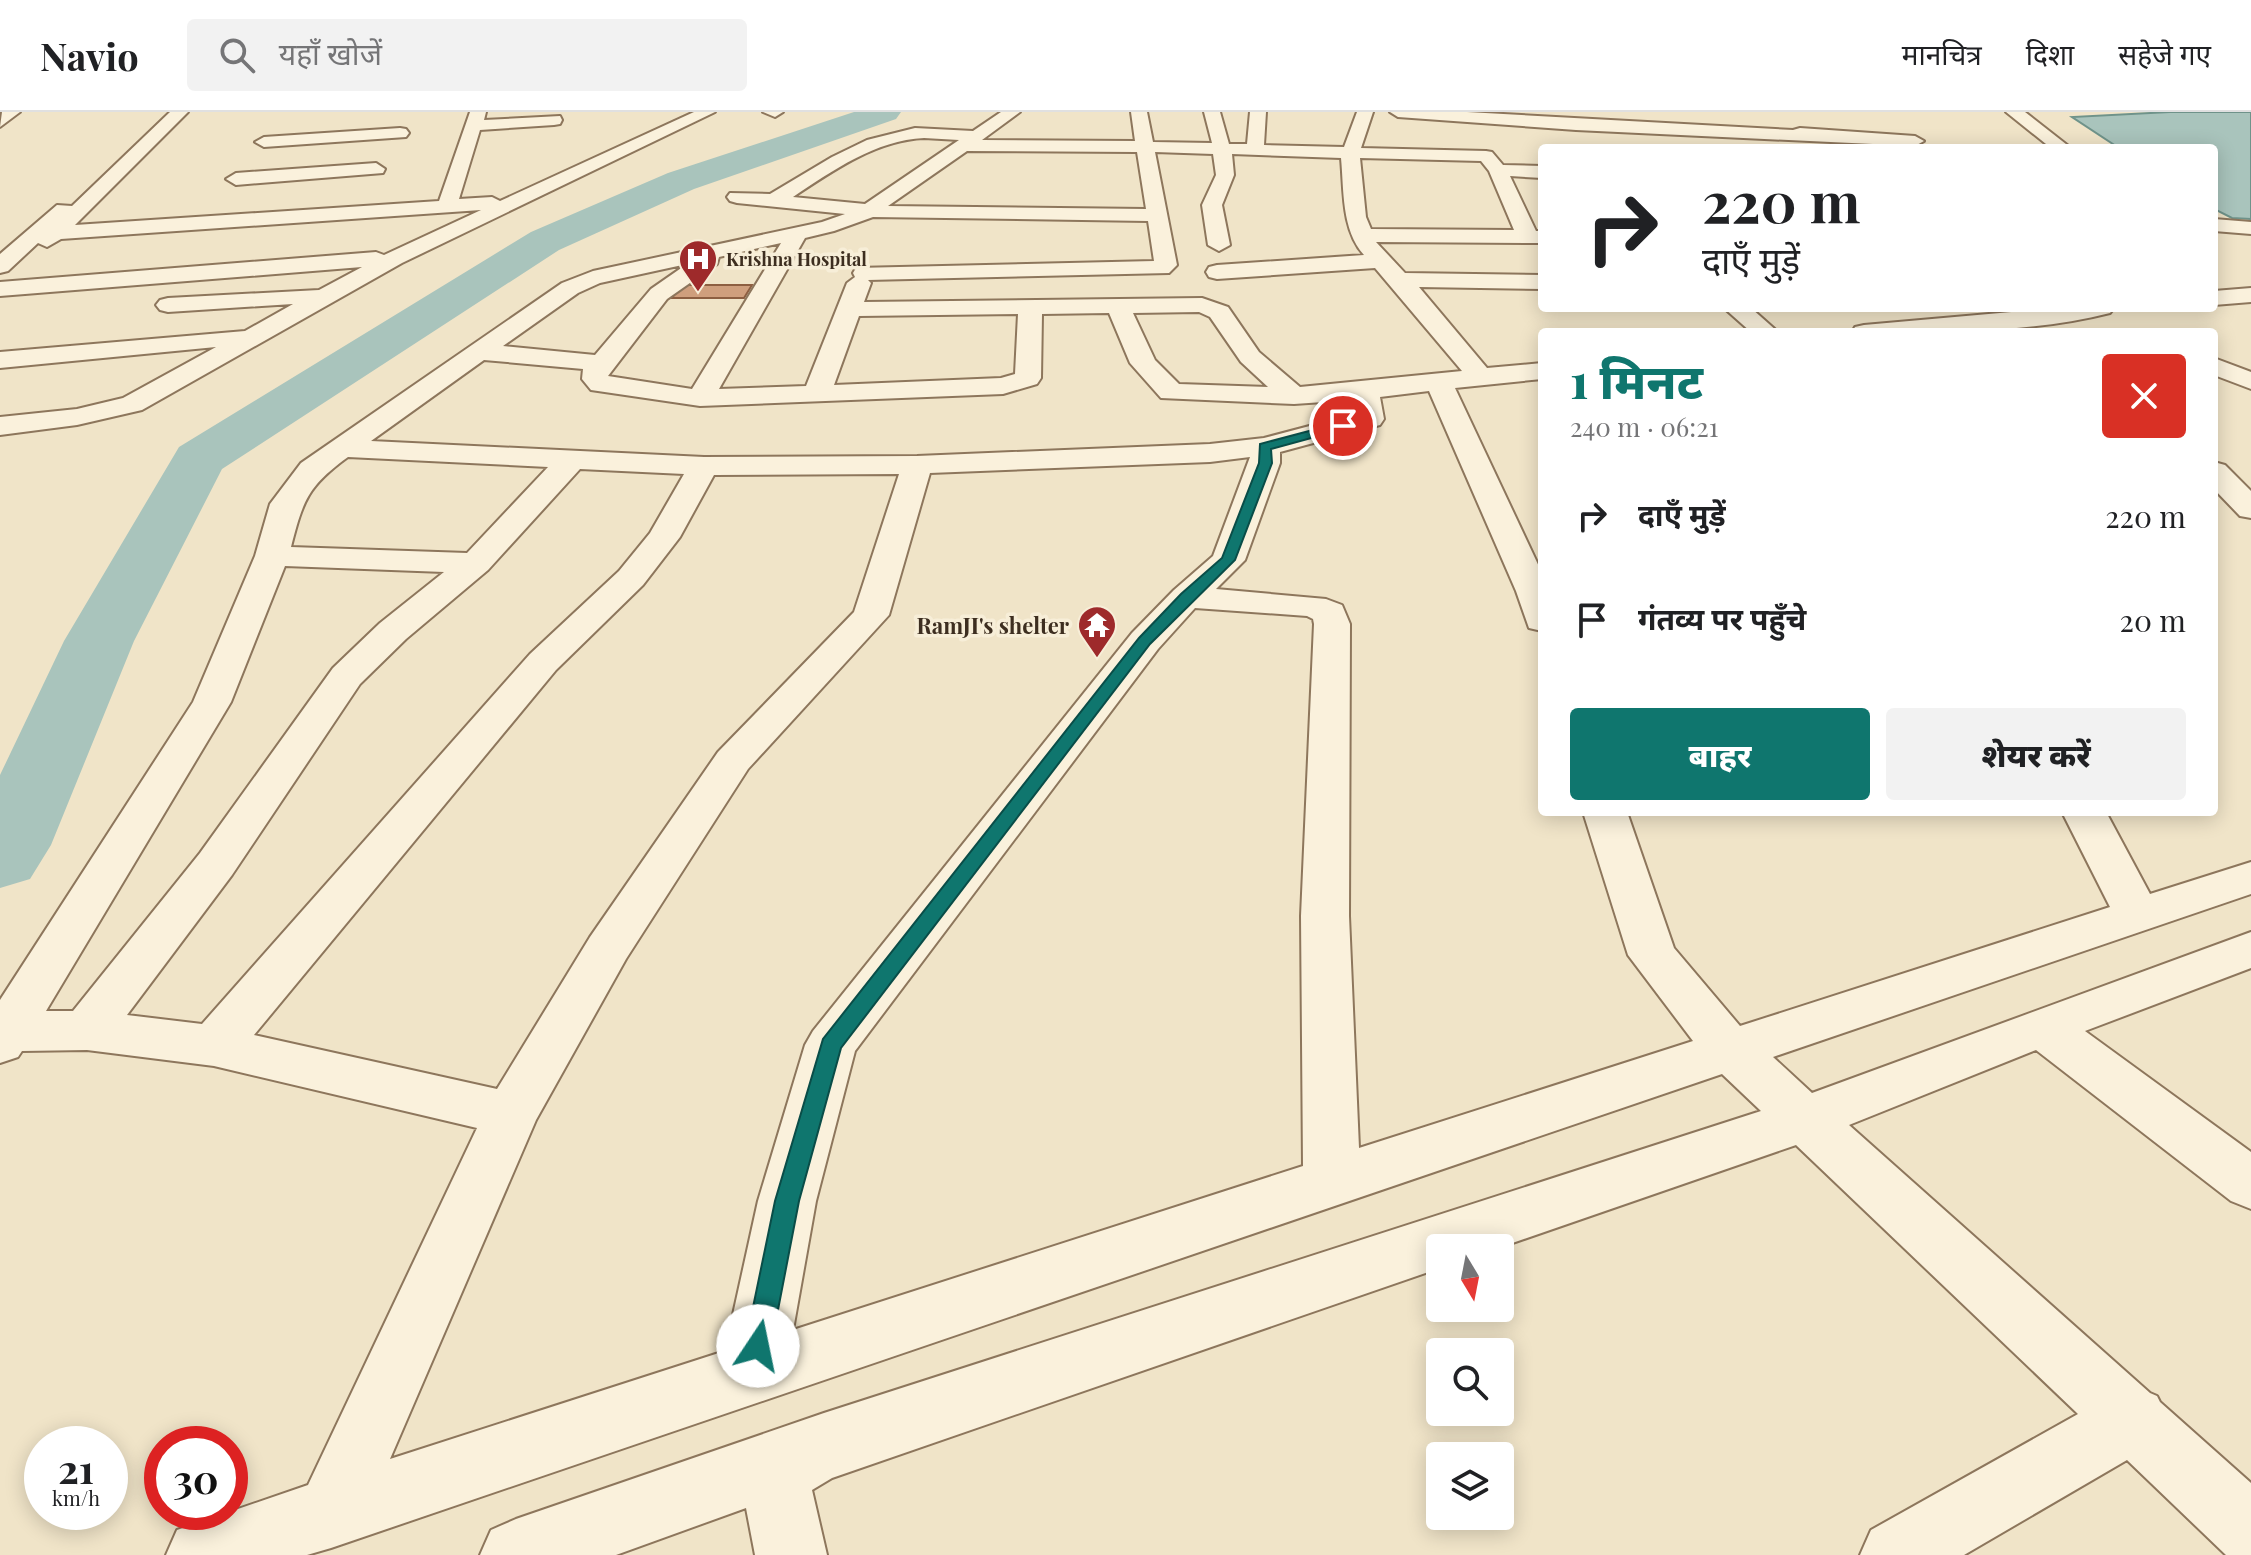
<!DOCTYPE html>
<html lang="hi">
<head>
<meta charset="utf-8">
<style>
  body { margin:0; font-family:"Playfair Display","Noto Sans Devanagari",serif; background:#f2f2f2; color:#202124; height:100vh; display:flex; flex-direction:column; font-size:30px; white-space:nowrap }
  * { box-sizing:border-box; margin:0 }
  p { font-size:26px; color:#757577 }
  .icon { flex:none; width:44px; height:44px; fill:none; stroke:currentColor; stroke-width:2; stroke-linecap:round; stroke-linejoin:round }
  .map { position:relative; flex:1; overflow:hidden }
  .panel { position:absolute; left:1538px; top:216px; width:680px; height:488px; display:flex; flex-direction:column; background:#fff; border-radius:8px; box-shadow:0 4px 20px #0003 }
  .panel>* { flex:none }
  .top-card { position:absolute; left:1538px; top:32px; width:680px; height:168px; border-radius:8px; box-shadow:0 4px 20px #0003; background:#fff; color:#202124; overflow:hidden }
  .needle { width:52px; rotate:170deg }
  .tools { position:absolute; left:1426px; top:1122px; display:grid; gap:16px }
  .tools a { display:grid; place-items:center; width:88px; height:88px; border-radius:8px; background:#fff; box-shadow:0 4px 20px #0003; font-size:40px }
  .speed { position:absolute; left:24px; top:1314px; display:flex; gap:16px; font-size:40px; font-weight:700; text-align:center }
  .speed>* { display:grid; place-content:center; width:104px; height:104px; border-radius:50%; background:#fff; box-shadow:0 4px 20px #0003; line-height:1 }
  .speed small { font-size:20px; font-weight:400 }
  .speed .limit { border:12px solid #d22; background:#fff; color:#111 }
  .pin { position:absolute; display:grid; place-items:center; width:68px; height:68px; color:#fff; margin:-34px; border:4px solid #fff; border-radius:50%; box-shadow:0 2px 8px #0007 }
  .me { position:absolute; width:88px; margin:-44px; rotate:11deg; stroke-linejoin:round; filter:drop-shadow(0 0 6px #0008) }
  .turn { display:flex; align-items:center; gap:28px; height:168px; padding:0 32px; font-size:36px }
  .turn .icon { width:104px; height:104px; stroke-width:2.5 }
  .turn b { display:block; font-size:56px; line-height:68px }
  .round { display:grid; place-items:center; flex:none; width:84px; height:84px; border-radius:8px; background:#f2f2f2 }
  .headline { display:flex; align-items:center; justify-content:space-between; height:136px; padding:0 32px }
  h1 { font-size:48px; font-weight:800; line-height:60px; color:#0f766e }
  .button { display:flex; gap:16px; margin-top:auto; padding:16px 32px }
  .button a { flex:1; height:92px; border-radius:8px; background:#0f766e; color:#fff; font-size:32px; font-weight:800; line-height:92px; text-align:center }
  .button a+a { background:#f2f2f2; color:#202124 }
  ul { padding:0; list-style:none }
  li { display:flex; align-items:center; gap:24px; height:104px; padding:0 32px }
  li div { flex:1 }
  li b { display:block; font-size:30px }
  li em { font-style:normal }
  header { display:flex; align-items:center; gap:48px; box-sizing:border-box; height:112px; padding:0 40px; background:#fff; border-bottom:2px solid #e0e0e0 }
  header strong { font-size:38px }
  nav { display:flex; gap:44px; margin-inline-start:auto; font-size:28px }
  .search { width:560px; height:72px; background:#f2f2f2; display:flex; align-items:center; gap:20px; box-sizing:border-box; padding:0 28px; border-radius:8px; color:#757577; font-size:30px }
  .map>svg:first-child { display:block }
  .water { fill:#a9c4bc; stroke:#6f938a; stroke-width:2 }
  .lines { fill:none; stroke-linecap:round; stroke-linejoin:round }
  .river { fill:#a9c4bc; fill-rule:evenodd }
  .building { fill:#cf9f7d; stroke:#8d5f41; stroke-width:2 }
  .minor-casing { stroke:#8d765c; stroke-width:4 }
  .minor { fill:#faf1dc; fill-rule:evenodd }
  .route { fill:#0f766e; stroke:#0a4d48; stroke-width:2 }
  .labels { text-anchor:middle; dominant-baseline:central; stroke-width:7; stroke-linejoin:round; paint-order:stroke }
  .far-poi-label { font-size:18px; font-weight:bold; fill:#3d2e20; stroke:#f7eed8; text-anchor:start }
  .poi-label { font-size:22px; font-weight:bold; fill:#3d2e20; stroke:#f7eed8; text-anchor:end }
</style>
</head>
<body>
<header>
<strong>Navio</strong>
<div class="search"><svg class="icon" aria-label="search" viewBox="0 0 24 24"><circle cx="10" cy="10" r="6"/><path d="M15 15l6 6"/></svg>यहाँ खोजें</div>
<nav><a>मानचित्र</a><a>दिशा</a><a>सहेजे गए</a></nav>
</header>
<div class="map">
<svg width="2251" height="1443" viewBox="0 0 2251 1443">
  <rect width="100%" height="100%" fill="#f0e4c8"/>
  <path class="water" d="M2170,0H2251V107L2232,106L2214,97V36H2119L2072,5Z"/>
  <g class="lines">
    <path class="river" d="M854,0H901L896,7L694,77L559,138L222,357L134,529L51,733L30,767L0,776V663L64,529L179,335L531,120L668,61Z"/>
  </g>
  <path class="building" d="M681,173H752L744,186H672Z"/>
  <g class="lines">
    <g class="minor-casing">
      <path id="minor" d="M2,0H20L0,15Z
        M170,0H188L75,113L439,89L470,0H486L484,8L560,4L562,8L560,12L554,13L480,18L459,87L492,85L500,89L694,0H715L402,151L142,298L77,313L0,323V305L77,297L123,286L216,235L0,256V240L245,219L293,192L168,200L160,198L156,193L160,188L168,186L319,178L362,155L0,184V170L376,140L384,143L481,98L61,127L47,135L38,131L8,159L0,161V142L57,93L72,94Z
        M763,0H783L775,5Z
        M1001,0H1020L982,28L1135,29L1131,0H1147L1153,30L1212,31L1204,0H1220L1229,32H1247L1250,0H1266L1264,33L1344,35L1357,0H1373L1361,36L1486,39L1492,40L1503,53L1542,54V66L1510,64L1536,119H1542V131L1376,130L1405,161L1542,163V177L1419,175L1487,256L1542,251V267L1455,276L1542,461V519L1529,516L1516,479L1429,279L1380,285L1384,307L1380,313L1280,340V351L1245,448L1216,477L1326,487L1342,493L1350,512L1349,804L1359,1036L1693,929L1628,843L1583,700H1627L1674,836L1740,914L2110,795L2062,700H2106L2150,782L2251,750V782L1773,945L1812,981L2251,820V856L2085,919L2251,1040V1097L2231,1089L2036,938L1849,1013L2150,1281L2157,1284L2160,1290L2251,1371V1443H2226L2127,1348L1964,1443H1860L1871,1418L2078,1302L1796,1033L1498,1136H1440V1156L832,1366L812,1378L827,1443H755L746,1396L616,1443H480L491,1418L516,1407L824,1301L1761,999L1722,962L331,1436L307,1443H166L177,1418L308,1373L477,1016L214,954L87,938L22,939L18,945L0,951V888L193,590L255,444L270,392L301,351L562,171L593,159L822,110L845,102L737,91L730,89L727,85L730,81L770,82L832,45L867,28L915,16L973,19ZM924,26L959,28L865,92L793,85C832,59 876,28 924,26ZM967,39L1137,40L1146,97L888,94ZM1155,40L1213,42L1216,63L1202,93L1208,133L1219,139L1230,133L1222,93L1234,63L1232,42L1341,46C1344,77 1341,118 1364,143L1217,153L1209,155L1206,160L1209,165L1217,167L1375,156L1462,259L1300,275L1259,240L1228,195L1202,186L864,190L871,171L868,168L1169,161L1177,153ZM1360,46L1481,49L1489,59L1514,118L1371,117L1366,105ZM873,105L1148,109L1154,149L856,156L853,161L855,165L847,171L806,274L719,277L805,126L834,119ZM781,131L692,277L608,264L667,187L717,152L719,145ZM687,152L651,177L595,243L503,234L578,181L600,171ZM1199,200L1210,205L1241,250L1268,275L1179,272L1155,248L1133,201ZM1109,201L1130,251L1161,286L1294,292L1353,288L1355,302L1264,326L1210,332L917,344L704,345L371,329L484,248L583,257L582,267L591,278L700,294L1003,282L1037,272L1041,266L1042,202ZM1018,202L1015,262L1001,266L834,273L859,204ZM348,345L548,355L467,441L291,435C303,388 308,374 348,345ZM1250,345L1213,444L1174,478L1132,521L813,919L805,933L758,1089L725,1239L390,1347L536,1008L626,847L748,657L889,503L930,361L1210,350ZM580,357L684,362L650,421L619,459L530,542L202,912L127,903L232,763L360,572L406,527L488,458ZM899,362L854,500L718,640L590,825L497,977L254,923L556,558L643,473L680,425L714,363ZM285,454L444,460L380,511L333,556L200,741L73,899H46L231,590ZM1195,496L1307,504L1313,507L1314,512L1301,804L1303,1054L793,1218L816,1089L855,939L1158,537Z
        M1390,0H1467L1793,18L1800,16L1915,24L1924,29L1915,34L1576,18L1398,5Z
        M2006,0H2025L2071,36H2051Z
        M400,16L406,17L409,21L406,25L264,35L255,30L264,25Z
        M376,51L385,57L383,61L236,73L226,67L236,61Z
        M2214,107L2251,110V122L2214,119Z
        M2251,176V190L2214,193V179Z
        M1724,196H1751L1778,220H1751Z
        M2056,196H2114L2110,201C2027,222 1937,220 1852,220L1855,215L1864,213Z
        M2214,246L2251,260V277L2214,263Z
        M2214,350L2225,353L2251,379V406L2240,404L2214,377Z"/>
    </g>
    <use href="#minor" class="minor"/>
  </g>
  <path class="route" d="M1343,310L1348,311V316L1271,337L1272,351L1235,448L1150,532L841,936L799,1089L771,1234L767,1243L758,1246L749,1243L745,1234L775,1089L823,927L1139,526L1181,482L1222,446L1259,351L1260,332Z"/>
  <defs>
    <g id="hospital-pin" transform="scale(2)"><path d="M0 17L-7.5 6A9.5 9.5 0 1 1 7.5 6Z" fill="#9e2a2b" stroke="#f7eed8"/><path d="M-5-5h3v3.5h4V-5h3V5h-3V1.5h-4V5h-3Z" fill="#fff"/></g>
    <g id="temple-pin" transform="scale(2)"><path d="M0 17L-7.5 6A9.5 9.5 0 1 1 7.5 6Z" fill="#9e2a2b" stroke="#f7eed8"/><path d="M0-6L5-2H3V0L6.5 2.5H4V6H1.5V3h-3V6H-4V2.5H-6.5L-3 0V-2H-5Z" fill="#fff"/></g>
  </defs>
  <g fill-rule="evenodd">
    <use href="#hospital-pin" x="698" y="147"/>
    <use href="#temple-pin" x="1097" y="513"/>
  </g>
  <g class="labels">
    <g class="far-poi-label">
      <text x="726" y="147">Krishna Hospital</text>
    </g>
    <g class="poi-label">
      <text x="1069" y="513">RamJI's shelter</text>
    </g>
  </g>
</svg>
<div class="tools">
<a><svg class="needle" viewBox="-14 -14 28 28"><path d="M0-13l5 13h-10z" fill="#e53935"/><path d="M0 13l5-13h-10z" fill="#757577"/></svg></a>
<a><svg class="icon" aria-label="search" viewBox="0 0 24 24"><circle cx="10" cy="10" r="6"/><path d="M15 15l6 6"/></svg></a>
<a><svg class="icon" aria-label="layers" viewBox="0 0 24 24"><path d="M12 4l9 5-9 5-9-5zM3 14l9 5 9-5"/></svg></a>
</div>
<div class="speed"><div>21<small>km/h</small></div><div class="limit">30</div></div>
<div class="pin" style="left:1343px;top:314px;background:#d93025"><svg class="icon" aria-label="arrive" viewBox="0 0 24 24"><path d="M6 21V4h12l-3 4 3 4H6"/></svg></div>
<svg class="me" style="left:758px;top:1234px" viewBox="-20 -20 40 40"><circle r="19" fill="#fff"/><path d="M0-13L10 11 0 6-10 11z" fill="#0f766e"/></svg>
<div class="top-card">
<div class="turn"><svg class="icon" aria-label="right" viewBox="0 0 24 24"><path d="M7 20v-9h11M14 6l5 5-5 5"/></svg><div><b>220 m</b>दाएँ मुड़ें</div></div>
</div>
<section class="panel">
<div class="headline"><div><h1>1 मिनट</h1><p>240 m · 06:21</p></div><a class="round" style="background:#d93025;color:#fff"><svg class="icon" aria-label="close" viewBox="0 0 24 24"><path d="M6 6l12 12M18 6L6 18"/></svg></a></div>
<ul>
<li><svg class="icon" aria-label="right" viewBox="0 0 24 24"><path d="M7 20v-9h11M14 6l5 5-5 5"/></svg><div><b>दाएँ मुड़ें</b></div><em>220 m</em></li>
<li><svg class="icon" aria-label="arrive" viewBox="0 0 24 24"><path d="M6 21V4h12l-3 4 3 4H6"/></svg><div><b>गंतव्य पर पहुँचे</b></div><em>20 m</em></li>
</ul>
<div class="button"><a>बाहर</a><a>शेयर करें</a></div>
</section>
</div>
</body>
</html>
